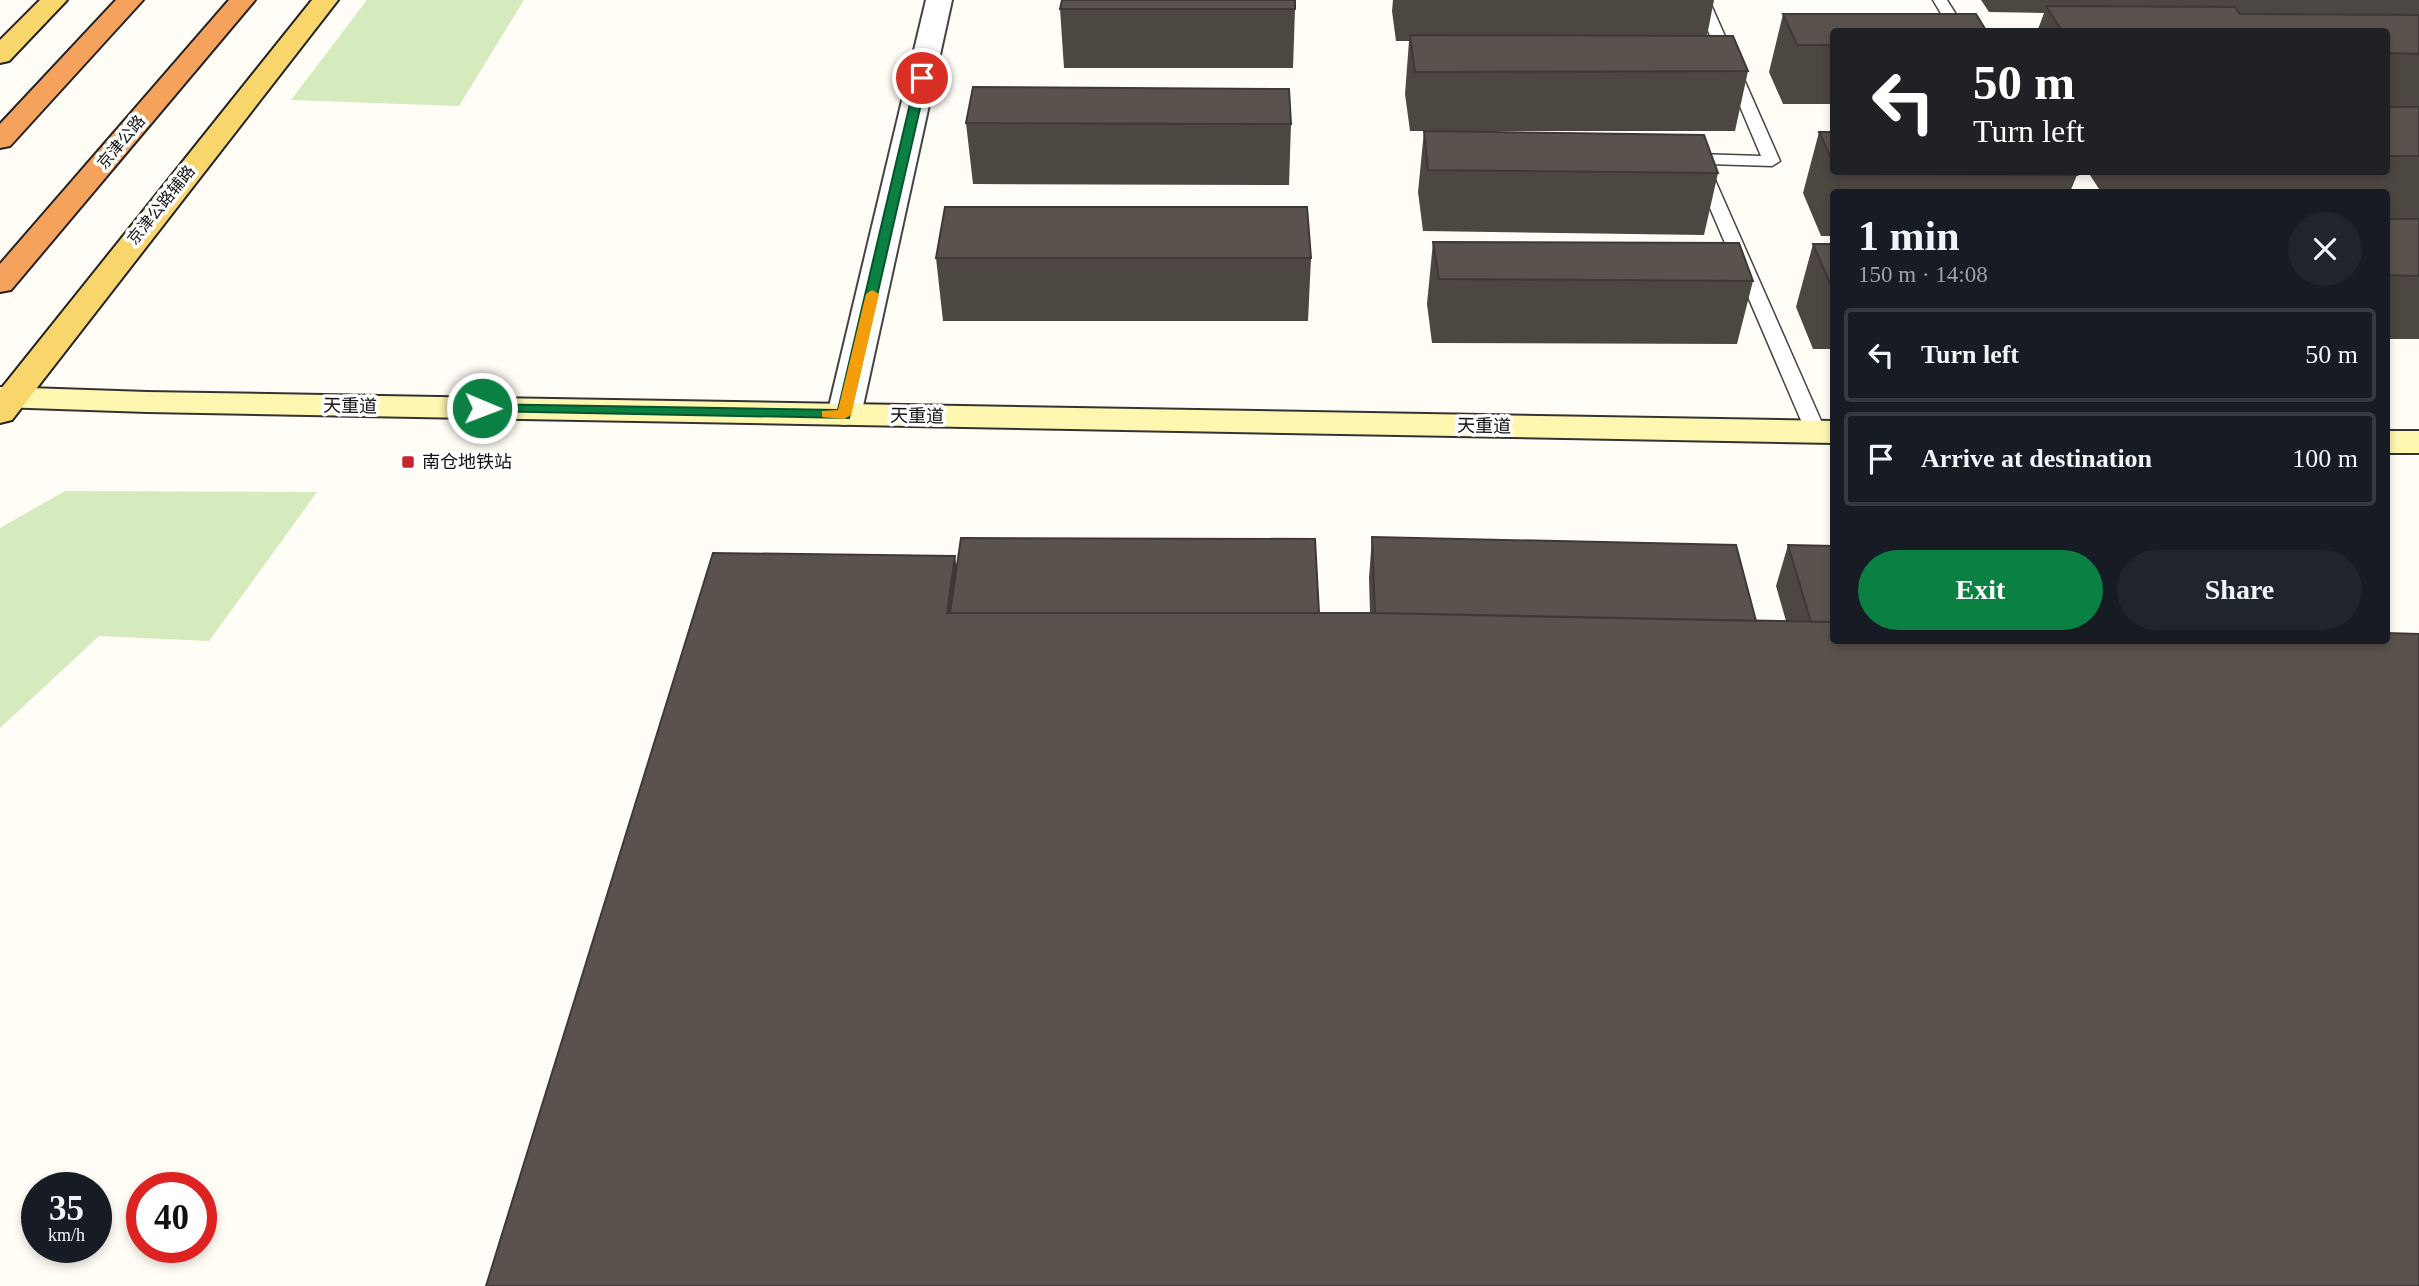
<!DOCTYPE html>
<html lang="en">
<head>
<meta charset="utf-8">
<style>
  body { margin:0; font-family:"Times New Roman","Noto Sans SC",serif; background:#20242c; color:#f1f3f6; height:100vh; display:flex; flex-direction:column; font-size:26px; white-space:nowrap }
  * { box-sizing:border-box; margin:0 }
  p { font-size:23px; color:#9ea1a6 }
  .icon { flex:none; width:38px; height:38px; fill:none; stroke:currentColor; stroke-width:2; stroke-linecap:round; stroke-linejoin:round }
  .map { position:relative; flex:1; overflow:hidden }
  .drawer { position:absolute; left:1830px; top:189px; width:560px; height:455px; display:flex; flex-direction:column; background:#171b24; border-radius:7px; box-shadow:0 4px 10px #0003 }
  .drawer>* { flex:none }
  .guide { position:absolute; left:1830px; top:28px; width:560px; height:147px; border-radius:7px; box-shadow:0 4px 10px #0003; background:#202124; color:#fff; overflow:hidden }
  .speed { position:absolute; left:21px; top:1172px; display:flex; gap:14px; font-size:35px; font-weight:700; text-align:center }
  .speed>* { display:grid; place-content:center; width:91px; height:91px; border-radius:50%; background:#171b24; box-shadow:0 4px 10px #0003; line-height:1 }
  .speed small { font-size:18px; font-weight:400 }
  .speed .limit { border:10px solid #d22; background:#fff; color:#111 }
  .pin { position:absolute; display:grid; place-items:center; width:60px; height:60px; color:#fff; margin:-30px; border:4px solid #fff; border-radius:50%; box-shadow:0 2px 7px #0007 }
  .me { position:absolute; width:77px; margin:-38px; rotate:91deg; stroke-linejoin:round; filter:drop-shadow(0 0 5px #0008) }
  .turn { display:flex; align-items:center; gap:24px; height:147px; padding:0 28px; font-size:32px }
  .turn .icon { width:91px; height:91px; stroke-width:2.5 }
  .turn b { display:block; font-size:49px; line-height:60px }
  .round { display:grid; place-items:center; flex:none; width:74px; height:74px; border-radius:37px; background:#20242c }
  .headline { display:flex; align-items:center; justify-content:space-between; height:119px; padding:0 28px }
  h1 { font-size:42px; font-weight:600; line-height:52px }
  .primary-button { display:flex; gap:14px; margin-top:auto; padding:14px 28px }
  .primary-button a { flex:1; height:80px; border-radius:42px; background:#0b8043; color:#fff; font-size:28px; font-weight:600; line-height:80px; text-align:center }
  .primary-button a+a { background:#20242c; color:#f1f3f6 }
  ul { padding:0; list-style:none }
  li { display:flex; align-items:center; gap:21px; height:94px; margin:0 14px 10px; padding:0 14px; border:4px solid #363941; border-radius:7px }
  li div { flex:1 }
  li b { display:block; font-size:26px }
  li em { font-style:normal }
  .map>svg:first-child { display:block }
  .green { fill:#d5ebbd }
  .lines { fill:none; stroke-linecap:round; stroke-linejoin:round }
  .lane-casing { stroke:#444; stroke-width:3 }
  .street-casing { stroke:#444; stroke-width:4 }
  .secondary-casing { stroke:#333; stroke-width:4 }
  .primary-casing { stroke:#222; stroke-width:4 }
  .highway-casing { stroke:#222; stroke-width:4 }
  .lane { fill:#fff; fill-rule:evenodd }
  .street { fill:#fff; fill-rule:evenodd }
  .secondary { fill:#fff6b0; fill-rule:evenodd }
  .primary { fill:#f9d66b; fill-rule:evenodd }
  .highway { fill:#f5a25d; fill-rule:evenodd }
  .wall { fill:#4d4742 }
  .shaded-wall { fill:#3f3936 }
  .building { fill:#5a524d; stroke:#3f3936; stroke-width:2 }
  .route { fill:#0b8043; stroke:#07532c; stroke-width:2 }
  .slow { fill:#f59e0b }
  .poi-dot { fill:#c4262e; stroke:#fff; stroke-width:2.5 }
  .labels { text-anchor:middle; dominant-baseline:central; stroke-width:7; stroke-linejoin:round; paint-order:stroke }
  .far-street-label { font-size:16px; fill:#111; stroke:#fff }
  .street-label { font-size:18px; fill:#111; stroke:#fff }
  .poi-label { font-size:18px; fill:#111; stroke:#fff; text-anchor:start }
</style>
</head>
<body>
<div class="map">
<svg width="2419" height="1286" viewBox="0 0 2419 1286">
  <rect width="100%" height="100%" fill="#fffdf5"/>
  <path class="green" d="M367,0H524L459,106L291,100Z
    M65,491L317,492L209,641L99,636L0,728V528Z"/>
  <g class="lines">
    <g class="lane-casing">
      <path id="lane" d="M1695,0H1709L1780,161L1772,166L1708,164L1826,432L1823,436H1809L1806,432L1689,159L1697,154L1761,156Z
        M1933,0H1947L1967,32H1952Z"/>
    </g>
    <g class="street-casing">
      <path id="street" d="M926,0H952L861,415L856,422L844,425L832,422L827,415Z"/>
    </g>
    <g class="secondary-casing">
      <path id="secondary" d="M0,387L147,392L1834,421V443L147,412L0,407Z
        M2387,431H2419V453H2387Z"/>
    </g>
    <g class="primary-casing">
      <path id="primary" d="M40,0H67L9,61L0,63V40Z
        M312,0H338L12,420L0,423V390Z"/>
    </g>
    <g class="highway-casing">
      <path id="highway" d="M116,0H143L10,146L0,148V124Z
        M229,0H255L11,290L0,292V264Z"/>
    </g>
    <use href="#lane" class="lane"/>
    <use href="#street" class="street"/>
    <use href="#secondary" class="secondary"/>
    <use href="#primary" class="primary"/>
    <use href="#highway" class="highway"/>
  </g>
  <path class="wall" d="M1393,0H1714L1707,36L1748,71L1735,131H1410L1405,94L1409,41H1396L1392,11Z
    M1981,0H2419V218H2387V192H2101L2088,172H2387V32H2037L2044,13L1989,12Z
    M1060,9H1295L1293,68H1064Z
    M1783,14L1834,32V104H1783L1769,72Z
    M966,123L1291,124L1289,185L973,184Z
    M1424,131L1718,173L1704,235L1423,231L1418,192Z
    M1819,132H1834V172H2075L2077,175L2070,192H1834V236H1821L1803,193Z
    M2387,219H2419V339H2387Z
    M1433,242L1753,281L1737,344L1432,343L1427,304Z
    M1813,244H1834V349H1813L1796,307Z
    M936,258H1311L1308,321H943Z
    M1372,537L1756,621H1786L1776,586L1788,545L2419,1286L956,567L1319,613H1370L1369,578Z"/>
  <path class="shaded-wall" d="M955,556L962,608L960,623L947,613Z"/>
  <path class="building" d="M1062,0H1295V9H1060Z
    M2046,6L2235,7L2240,14L2419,15V54L2387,53V32H2063Z
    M1783,14H1976L1987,32H1834V45H1797Z
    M1410,35L1733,36L1748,71L1415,72Z
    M973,87L1289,89L1291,124L966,123Z
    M2387,107H2419V156H2387Z
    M1424,131L1704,135L1718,173L1428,170Z
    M1819,132H1834V165Z
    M1837,172H2075L2077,175L1838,174Z
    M945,207H1307L1311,258H936Z
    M2387,219H2419V276L2387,275Z
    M1433,242L1739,243L1753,281L1439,279Z
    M1813,244H1834V286H1831Z
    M1372,537L1736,545L1756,621L1375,613Z
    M961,538L1315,539L1319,613H950Z
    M1788,545L1834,546V622H1811Z
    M713,553L955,556L947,613H1377L1834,622V640H2387V633L2419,634V1286H486Z"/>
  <path class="route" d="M922,74L927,78L849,418L477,411L475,408L482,404L838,410L916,78Z"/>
  <path class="slow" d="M872,290L879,294L851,415L844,419L822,417V411L838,410L866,294Z"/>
  <rect class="poi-dot" x="401" y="455" width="14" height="14" rx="3.5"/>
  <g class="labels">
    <g class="far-street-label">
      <text transform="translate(121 142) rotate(-50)">京津公路</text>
      <text transform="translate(161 205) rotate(-51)">京津公路辅路</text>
    </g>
    <g class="street-label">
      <text transform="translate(350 406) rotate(1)">天重道</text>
      <text transform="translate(917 416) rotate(1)">天重道</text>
      <text transform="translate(1484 426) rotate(1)">天重道</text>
    </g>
    <g class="poi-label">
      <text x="422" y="462">南仓地铁站</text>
    </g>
  </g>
</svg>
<div class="speed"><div>35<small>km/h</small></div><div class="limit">40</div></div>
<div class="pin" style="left:922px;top:78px;background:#d93025"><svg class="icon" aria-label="arrive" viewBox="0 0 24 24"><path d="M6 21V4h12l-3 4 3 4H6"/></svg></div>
<svg class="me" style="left:482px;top:408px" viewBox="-20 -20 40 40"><circle r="17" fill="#0b8043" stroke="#fff" stroke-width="3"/><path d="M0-11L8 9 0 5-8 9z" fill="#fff"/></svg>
<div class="guide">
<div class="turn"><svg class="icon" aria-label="left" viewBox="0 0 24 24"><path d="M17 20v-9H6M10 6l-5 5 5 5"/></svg><div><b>50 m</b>Turn left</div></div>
</div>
<section class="drawer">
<div class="headline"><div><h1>1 min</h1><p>150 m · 14:08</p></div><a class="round"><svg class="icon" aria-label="close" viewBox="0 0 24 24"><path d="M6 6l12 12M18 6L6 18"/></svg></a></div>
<ul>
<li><svg class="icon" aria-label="left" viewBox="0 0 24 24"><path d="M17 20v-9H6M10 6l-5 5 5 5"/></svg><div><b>Turn left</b></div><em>50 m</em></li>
<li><svg class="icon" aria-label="arrive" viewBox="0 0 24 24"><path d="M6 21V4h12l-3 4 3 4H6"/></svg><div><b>Arrive at destination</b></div><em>100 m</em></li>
</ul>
<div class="primary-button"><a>Exit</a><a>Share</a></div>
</section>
</div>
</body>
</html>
